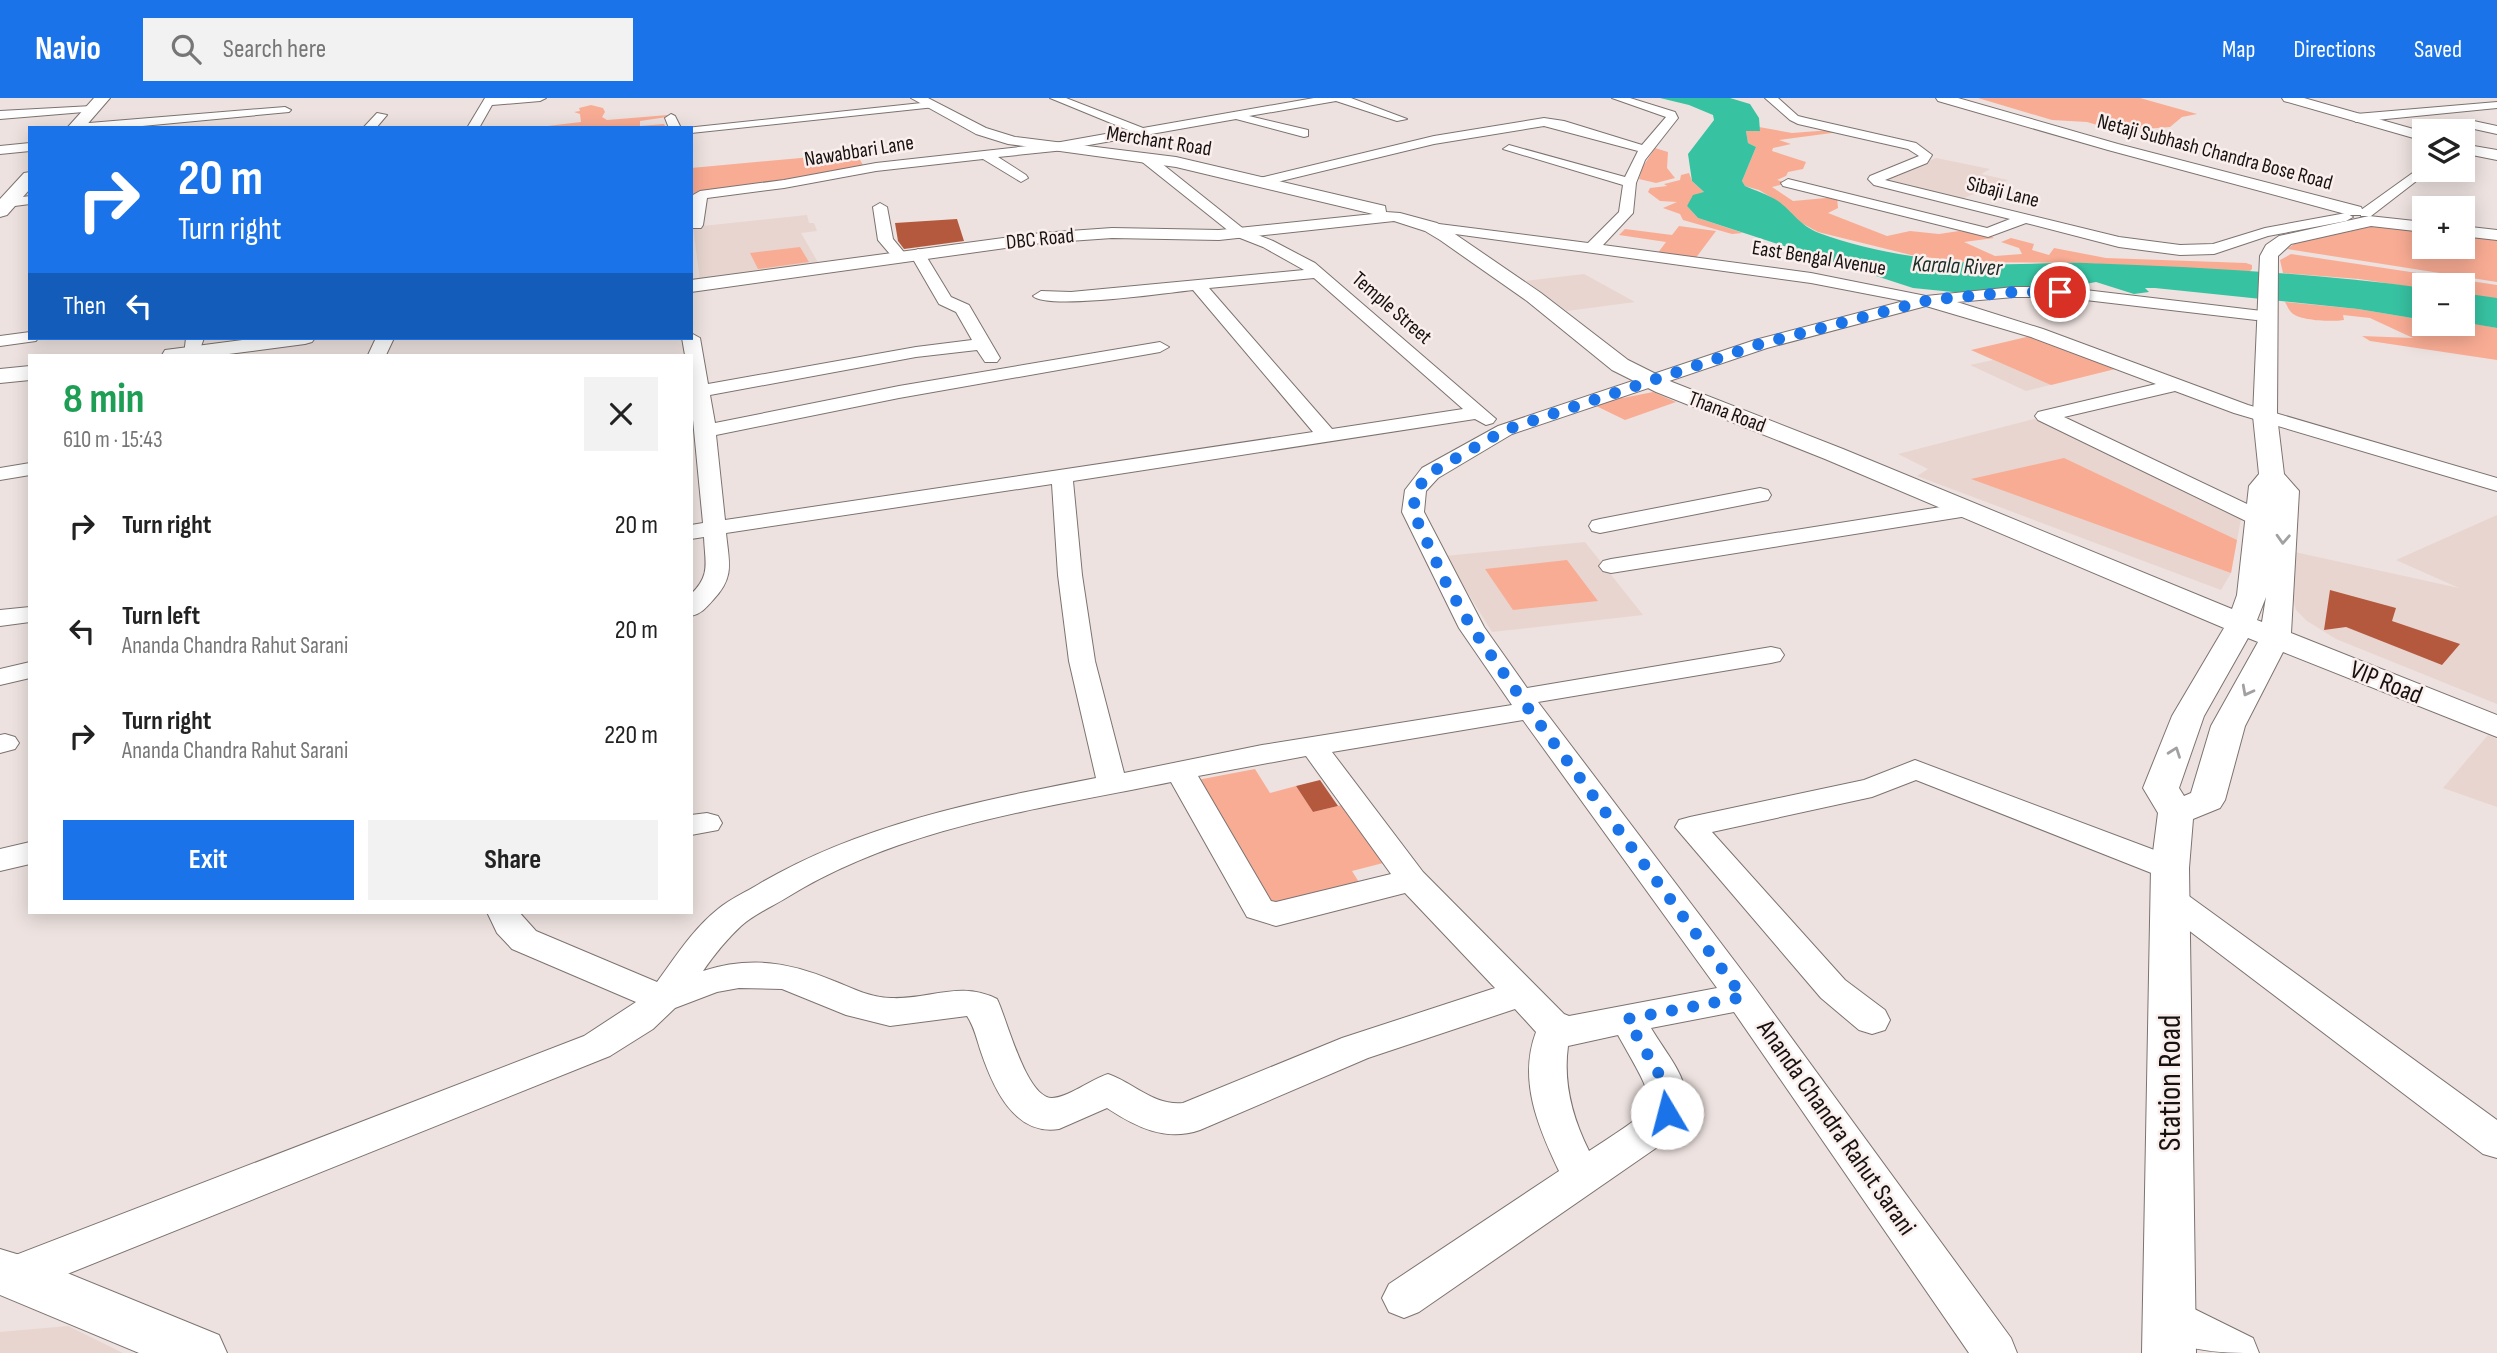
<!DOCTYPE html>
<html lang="en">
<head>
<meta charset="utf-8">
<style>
  body { margin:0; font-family:"Sofia Sans Condensed",sans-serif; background:#f2f2f2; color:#222; height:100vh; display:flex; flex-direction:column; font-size:26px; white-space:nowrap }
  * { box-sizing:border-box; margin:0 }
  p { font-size:23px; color:#767676 }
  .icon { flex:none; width:38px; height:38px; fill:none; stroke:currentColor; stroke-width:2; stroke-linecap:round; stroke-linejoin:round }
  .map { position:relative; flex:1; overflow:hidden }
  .sheet { position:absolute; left:28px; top:256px; width:665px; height:560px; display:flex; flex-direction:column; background:#fff; border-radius:0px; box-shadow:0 4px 18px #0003 }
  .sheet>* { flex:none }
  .hud { position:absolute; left:28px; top:28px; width:665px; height:214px; border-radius:0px; box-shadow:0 4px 18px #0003; background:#1a73e8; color:#fff; overflow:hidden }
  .fabs { position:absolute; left:2412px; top:21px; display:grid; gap:14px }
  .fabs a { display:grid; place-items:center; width:63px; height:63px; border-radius:0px; background:#fff; box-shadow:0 4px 18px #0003; font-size:35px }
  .pin { position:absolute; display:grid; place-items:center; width:60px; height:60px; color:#fff; margin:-30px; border:4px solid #fff; border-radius:50%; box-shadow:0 2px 7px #0007 }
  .me { position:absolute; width:77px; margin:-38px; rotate:352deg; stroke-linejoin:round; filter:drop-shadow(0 0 5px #0008) }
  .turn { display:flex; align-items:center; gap:24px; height:147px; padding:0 35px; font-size:32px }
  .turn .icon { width:91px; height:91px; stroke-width:2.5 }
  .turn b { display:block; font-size:49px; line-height:60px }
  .then { display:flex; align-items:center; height:66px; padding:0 35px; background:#0003; gap:14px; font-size:26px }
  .round { display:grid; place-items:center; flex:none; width:74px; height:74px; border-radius:0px; background:#f2f2f2 }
  .summary { display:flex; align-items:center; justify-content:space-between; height:119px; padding:0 35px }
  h1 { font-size:42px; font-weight:700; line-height:52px; color:#1e9e55 }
  .cta { display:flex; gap:14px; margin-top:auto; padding:14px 35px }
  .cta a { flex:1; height:80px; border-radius:0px; background:#1a73e8; color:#fff; font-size:28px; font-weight:700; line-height:80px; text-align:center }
  .cta a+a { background:#f2f2f2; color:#222 }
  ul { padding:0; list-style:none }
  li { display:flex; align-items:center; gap:21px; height:105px; padding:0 35px }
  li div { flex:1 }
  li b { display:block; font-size:26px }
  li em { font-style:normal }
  header { display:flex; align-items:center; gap:42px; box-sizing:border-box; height:98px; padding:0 35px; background:#1a73e8; color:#fff }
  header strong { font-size:33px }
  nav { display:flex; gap:38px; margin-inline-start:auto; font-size:24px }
  .search { width:490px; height:63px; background:#f2f2f2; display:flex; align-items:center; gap:18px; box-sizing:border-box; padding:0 24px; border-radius:0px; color:#767676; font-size:26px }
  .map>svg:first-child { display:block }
  .built { fill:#e8d5cf }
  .green { fill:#f9ac94 }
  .water { fill:#37c2a2 }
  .building { fill:#b4593d }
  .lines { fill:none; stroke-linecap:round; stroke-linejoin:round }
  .minor-casing { stroke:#7c7370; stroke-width:2 }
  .tertiary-casing { stroke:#7c7370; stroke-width:2 }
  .secondary-casing { stroke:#7c7370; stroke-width:2 }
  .minor { fill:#fff; fill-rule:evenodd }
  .tertiary { fill:#fff; fill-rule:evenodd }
  .secondary { fill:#fff; fill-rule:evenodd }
  .oneway { stroke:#a2a0a0 }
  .route { stroke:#1a73e8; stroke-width:12; stroke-dasharray:0 21.6 }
  .labels { text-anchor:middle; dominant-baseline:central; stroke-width:5; stroke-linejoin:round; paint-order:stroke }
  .far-street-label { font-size:21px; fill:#161211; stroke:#faefec }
  .far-water-label { font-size:23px; font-style:italic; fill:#182e28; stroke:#faefec }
  .street-label { font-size:26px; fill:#161211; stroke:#faefec }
  .near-street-label { font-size:32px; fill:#161211; stroke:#faefec }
</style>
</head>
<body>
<header>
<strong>Navio</strong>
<div class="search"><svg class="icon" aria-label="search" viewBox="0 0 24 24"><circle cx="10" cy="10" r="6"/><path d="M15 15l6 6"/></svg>Search here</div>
<nav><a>Map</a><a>Directions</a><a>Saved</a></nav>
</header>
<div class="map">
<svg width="2497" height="1255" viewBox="0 0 2497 1255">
  <rect width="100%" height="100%" fill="#ede2df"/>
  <path class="built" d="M1936,60L1990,71L1981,76L2008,82L1959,102L1881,82Z
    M807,117L809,125H814L817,133L801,135L819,166L700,183L693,129Z
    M1584,176L1635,204L1567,213L1525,183Z
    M1971,252L2119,270L2026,293L1970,267L1993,262Z
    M2042,319L2242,415L2231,475L2221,492L1917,378L1928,371L1898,356Z
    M2497,417V606L2336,541L2307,523L2296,512L2293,502L2290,453L2459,490L2396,462Z
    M1585,444L1643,517L1492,534L1445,458Z
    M2488,637L2497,641V709L2443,690Z
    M68,1228L123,1255H0V1234Z"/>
  <path class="green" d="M1978,0H2140L2197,16L2182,19L2170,29L2118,33L2087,24L2052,22Z
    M591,7L603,10L605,14L602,19L607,22L668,17L674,18L640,23V28L664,26L666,30H531L581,24L580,16L574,14L580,13L579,10Z
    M1759,29L1792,35L1831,32L1839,34L1779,42L1791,46L1773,50L1772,53L1806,64L1803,71L1788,74L1786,78L1777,82L1788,85L1772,89L1793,103L1837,99L1838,110L1828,115L1887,138L1910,133L1939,136L1959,133L1987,136L1994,140L1964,144L1995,158L2022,156L2019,150L2001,144L2011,140L2034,146L2032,152L2049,157L2054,150L2106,160L2246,165L2252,167V171L2249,174L2084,165L1962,164L1911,157L1818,134L1796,122L1779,104L1759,92L1745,88L1742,83L1756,49L1748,45L1746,33L1760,32Z
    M1655,50L1668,54L1667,70L1675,80L1656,85L1639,81L1642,70Z
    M856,55L863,67L734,92L691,97V70Z
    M1689,75L1692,83L1705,95L1687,108L1698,120L1743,135L1732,136L1683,122L1680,116L1663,110L1677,104L1660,103L1648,94L1650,90L1667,88L1664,86L1680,82L1681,77Z
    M2383,126L2424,130V149H2462V135L2497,139V184L2287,151L2294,146L2306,143Z
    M1679,128L1716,133L1695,161L1657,156L1666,144L1619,137L1625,131L1672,137Z
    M800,149L809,164L758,171L750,155Z
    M2291,156L2497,187V203L2462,199V187H2424V191L2359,181L2283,175L2280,162Z
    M2285,204L2358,211L2424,222V226L2454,227L2465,224L2497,230V262L2370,243L2362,238L2413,240L2370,220L2343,217L2344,222C2333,224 2298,223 2291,214C2288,211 2287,207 2285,204Z
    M2035,237L2119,270L2051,287L1971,252Z
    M1653,294L1676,304L1625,322L1590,305L1616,297L1623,300Z
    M2064,360L2237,442L2231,475L1971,381Z
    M1567,462L1598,503L1513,512L1485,471Z
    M1255,671L1270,695L1296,688L1313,714L1350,705L1391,763L1352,773L1362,789L1269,809L1192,683Z"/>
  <path class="water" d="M1660,0H1730L1750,6L1759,20L1760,33H1746L1748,45L1756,49L1742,83L1745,88C1756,93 1767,96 1778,103C1793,114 1799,127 1819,135C1872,155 1940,164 1996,166C2026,167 2056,164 2086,165C2199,169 2312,175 2424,190V222L2358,211L2155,190H2145L2149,194L2134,196L2096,184L2065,190L1963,195L1913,190L1698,120L1687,108L1693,97L1704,94L1692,83L1688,56L1714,22L1713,17L1689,7Z
    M2462,195L2497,200V230L2462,224Z"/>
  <path class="building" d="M957,121L964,143L904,151L898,143L895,125Z
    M2330,492L2396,510L2392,523L2460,546L2442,567L2346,529L2324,532Z
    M1320,682L1338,708L1313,714L1296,688Z"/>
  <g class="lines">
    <g class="minor-casing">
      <path id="minor" d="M485,0H546L540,3L492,7L479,30H467Z
        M1050,0H1066L1143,30L1314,0H1351L1407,21L1397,23L1336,3L1249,18L1308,32V38L1304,39L1236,21L1055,53L998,59L1026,77L1028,80L1021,84L983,61L876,73L784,90L707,100L703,127L701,130H691L693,97L700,93L784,82L876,65L1055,45L1128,32Z
        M1612,0H1630L1675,14L1678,20L1645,62L1636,85L1633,115L1603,147L1811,175L1926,198L2014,189H2060L2262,213L2265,217L2262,221L2256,222L2060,199H2014L1957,204L2043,231L2248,307L2497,380V393L2234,315L2175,293L2064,319L2266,415L2269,420L2266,425H2250L2038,322L2035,318L2038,314L2156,286L2031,239L1926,208L1767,250L1512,336L1438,380L1426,393L1424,414L1484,529L1527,590L1771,549L1780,551L1784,557L1780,563L1771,565L1538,604L1755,890L2011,1240L2017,1255H1969L1734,914L1651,930C1677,973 1704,994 1669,1041L1419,1214L1404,1220L1389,1214L1382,1200L1389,1186L1559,1073C1538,1029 1518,982 1536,934L1515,911L1368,960L1200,1032C1165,1044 1136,1029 1107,1010L1059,1031C1014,1038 993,989 981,954C977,942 974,928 967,918L890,928L846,917L782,891L739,890L717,894L675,910L653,931L610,958L30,1191L15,1197L0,1191V1163L584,938L636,904L512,851L497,835L487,814H519L536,833L657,884C676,858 693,831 718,811C730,801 746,794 759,786C863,725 979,703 1096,680L1069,563L1058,477L1052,386L726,435C729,465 735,479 713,502C706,510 701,516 691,518V496C711,477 705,465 704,439L691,441V427L703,425L691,301V257H685L682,240H691V235L700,240L708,286L916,249L972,242L956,214L939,206L910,156L918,151L923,153L951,199L969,207L1000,260L997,264H985L977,252L916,259L710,297L715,325L899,288L1160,244L1169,249L1160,254L899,300L716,337L725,422L1313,334L1193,192C1167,195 1046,212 1033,198L1041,193L1071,194L1304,172L1263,149L1235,138L1141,63V57H1151L1245,132L1273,143L1315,165L1496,321L1493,325L1486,327L1475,321L1073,383L1082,477L1095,563L1124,675L1262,647L1512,607L1459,530L1402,414L1405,392L1422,370L1498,328L1755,242L1904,203L1811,185L1426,132L1424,129L1431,125L1588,145L1619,114L1623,87L1503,51L1509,47L1625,79L1638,53L1544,28L1434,46L1265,87L1258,83L1260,80L1434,38L1544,20L1564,23L1642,47L1666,19ZM1314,180L1463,311L1332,331L1209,190ZM1523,622L1717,890L1569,918L1564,916L1423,774L1332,654ZM1306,658L1391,776L1276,804L1271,803L1198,678ZM1171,684L1247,819L1276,828L1405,795L1495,890L1342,940L1183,1005C1154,1008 1134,985 1108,976C1092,981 1067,1000 1052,1000C1026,1000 1007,921 997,901C960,882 929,902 891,900C871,900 852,890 834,883C789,864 750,858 703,873C714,857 726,842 741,828C753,817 771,809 786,800C902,728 1040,711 1171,684ZM1618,937C1661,1014 1663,1004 1589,1053C1572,1019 1563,985 1568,948Z
        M1765,0H1778L1798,18L1806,20L1916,45L1932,57L1927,65L1885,82L2119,139L2180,147L2213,146L2265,130L2346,115L2353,119L2346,123L2268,138L2214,156L2180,157L2119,149L2026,125L1988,139L1783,88L1781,85L1788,81L1987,130L2010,121L1874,87L1868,81L1870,78L1919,58L1908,51L1798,26L1790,22Z
        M931,4L937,7L935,9L691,35V30H686Z
        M2497,4V10L2356,24L2350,20L2356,16Z
        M92,8L98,11L96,13L0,21V13Z
        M285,9L291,12L289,14L121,30H71L77,26Z
        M377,15L387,17L376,30H363Z
        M671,16L675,18L681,30H669L665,20Z
        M2469,22L2497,28V36L2465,29V23Z
        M30,45V53L0,56V48Z
        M2414,74L2421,78L2419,81L2371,118H2361V112Z
        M30,98V106L7,109L0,105L7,101Z
        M880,105L887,109L893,141L908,159L905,162H895L878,142L873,109Z
        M30,234V240H38L36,243L0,248V238Z
        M186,240H204L198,257H184Z
        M376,240H394L386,257H368Z
        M30,365V377L0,382V370Z
        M1760,390L1768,392L1771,397L1768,402L1600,435L1592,433L1589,428L1592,423L1600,421Z
        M1966,405L1974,407L1977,412L1974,417L1611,475L1603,473L1599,468L1603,463L1611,461Z
        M30,509V524L0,528V512Z
        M30,564V580L0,587V571Z
        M5,636L15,639L19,645L15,651L0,655V637Z
        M1915,662L2181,762L2186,770L2181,778L2170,781L2159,778L1916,682L1872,699L1712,734L1845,882L1885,912L1890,922L1885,932L1872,936L1859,932L1821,900L1675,729L1679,722L1690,719L1864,682Z
        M707,715L718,718L722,725L718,732L691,737V717Z
        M30,744V766L0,773V751Z
        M2170,790L2182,793L2497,1022V1060L2483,1056L2158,809L2154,801L2158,793Z
        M2170,1199L2253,1240L2259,1255C2221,1255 2167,1255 2148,1220L2154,1205Z"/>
    </g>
    <g class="tertiary-casing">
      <path id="tertiary" d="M911,0H928L986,30L1015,39L1176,59L1385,108L1386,114L1400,115L1437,125L1452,134L1541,195L1628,262L1672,284L1843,351L2232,511L2237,497L2249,388L2259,376L2253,318L2260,158L2266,147L2279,138L2369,118L2424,124V134L2371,128L2291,146L2278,158L2277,318L2284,376L2299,393L2291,535L2497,617V639L2283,554L2245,628L2225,702L2220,710L2193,721L2189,770L2196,1255H2142L2151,770L2158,715L2143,690L2172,618L2224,530L1825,361L1656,294L1612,272L1527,203L1440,142L1425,133L1394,123L1219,142L1112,140L1041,145L691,194V182L1041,135L1112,130L1219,132L1373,116L1176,69L1008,46L976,36ZM2266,499L2262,524L2257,522ZM2248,540L2258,544L2211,628L2191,695L2184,698L2179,690L2204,618Z
        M1936,0H1958L2118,46L2361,109L2363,113L2361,117H2349L2108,52L1938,3Z
        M2282,0H2304L2424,34V43L2284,3Z
        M2462,46L2497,52V62L2462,55Z
        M2462,128L2497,132V142L2462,138Z
        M258,240H315L312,244L305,246L221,257H162L165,252L173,251Z
        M30,268V282L0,285V271Z
        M0,1151L33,1161L219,1237L227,1255H139L0,1197Z"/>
    </g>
    <g class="secondary-casing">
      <path id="secondary" d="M94,0H110L84,30H67Z
        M30,74V91L7,117L0,119V101L24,75Z"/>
    </g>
    <use href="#minor" class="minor"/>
    <use href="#tertiary" class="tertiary"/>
    <use href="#secondary" class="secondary"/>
  </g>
  <defs><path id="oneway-chevron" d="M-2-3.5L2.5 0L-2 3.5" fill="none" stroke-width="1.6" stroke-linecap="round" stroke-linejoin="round" transform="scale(1.75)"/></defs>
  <g class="oneway">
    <use href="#oneway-chevron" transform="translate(2283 441) rotate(93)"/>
    <use href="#oneway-chevron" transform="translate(2247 593) rotate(118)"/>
    <use href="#oneway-chevron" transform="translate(2175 654) rotate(-70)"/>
  </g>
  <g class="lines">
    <path class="route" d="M1667,1015L1670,1003L1667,990L1627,921L1743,899L1530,613L1472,530L1447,487L1413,414L1416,392L1430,375L1505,332L1760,246L1929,202L2014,194H2060"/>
  </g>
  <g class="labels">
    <g class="far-street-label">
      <text transform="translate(1159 43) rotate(9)">Merchant Road</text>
      <text transform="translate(859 53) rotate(-9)">Nawabbari Lane</text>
      <text transform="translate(2215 54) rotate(15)">Netaji Subhash Chandra Bose Road</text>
      <text transform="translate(2003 94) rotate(14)">Sibaji Lane</text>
      <text transform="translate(1040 141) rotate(-6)">DBC Road</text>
      <text transform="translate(1819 160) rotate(9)">East Bengal Avenue</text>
      <text transform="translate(1392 210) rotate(41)">Temple Street</text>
      <text transform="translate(1727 314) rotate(21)">Thana Road</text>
    </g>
    <g class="far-water-label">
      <text transform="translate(1957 168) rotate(3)">Karala River</text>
    </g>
    <g class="street-label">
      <text transform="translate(2386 585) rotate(22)">VIP Road</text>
      <text transform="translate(1836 1030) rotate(55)">Ananda Chandra Rahut Sarani</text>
    </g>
    <g class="near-street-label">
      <text transform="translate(2170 985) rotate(-90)">Station Road</text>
    </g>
  </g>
</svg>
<div class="fabs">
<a><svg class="icon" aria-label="layers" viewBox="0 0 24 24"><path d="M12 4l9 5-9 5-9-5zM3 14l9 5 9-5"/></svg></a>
<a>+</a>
<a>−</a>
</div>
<div class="pin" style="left:2060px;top:194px;background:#d93025"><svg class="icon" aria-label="arrive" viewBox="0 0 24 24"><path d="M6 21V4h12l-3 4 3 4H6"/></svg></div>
<svg class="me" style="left:1667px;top:1015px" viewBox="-20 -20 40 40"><circle r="19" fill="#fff"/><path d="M0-13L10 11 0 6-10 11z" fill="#1a73e8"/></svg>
<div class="hud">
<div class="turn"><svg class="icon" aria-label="right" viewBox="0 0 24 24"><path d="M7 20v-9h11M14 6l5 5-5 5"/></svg><div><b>20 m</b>Turn right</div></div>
<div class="then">Then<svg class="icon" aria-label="left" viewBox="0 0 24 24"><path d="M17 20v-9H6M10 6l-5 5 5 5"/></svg></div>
</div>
<section class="sheet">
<div class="summary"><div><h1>8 min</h1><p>610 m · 15:43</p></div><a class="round"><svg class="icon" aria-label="close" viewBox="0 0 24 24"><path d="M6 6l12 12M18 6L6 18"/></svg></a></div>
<ul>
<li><svg class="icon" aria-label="right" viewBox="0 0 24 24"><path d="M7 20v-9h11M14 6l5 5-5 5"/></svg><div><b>Turn right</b></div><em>20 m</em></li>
<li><svg class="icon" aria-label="left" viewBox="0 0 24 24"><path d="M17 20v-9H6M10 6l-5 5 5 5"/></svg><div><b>Turn left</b><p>Ananda Chandra Rahut Sarani</p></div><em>20 m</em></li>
<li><svg class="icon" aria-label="right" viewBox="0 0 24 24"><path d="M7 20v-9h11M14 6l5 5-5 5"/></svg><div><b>Turn right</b><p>Ananda Chandra Rahut Sarani</p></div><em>220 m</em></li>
</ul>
<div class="cta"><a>Exit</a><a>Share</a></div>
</section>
</div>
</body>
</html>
